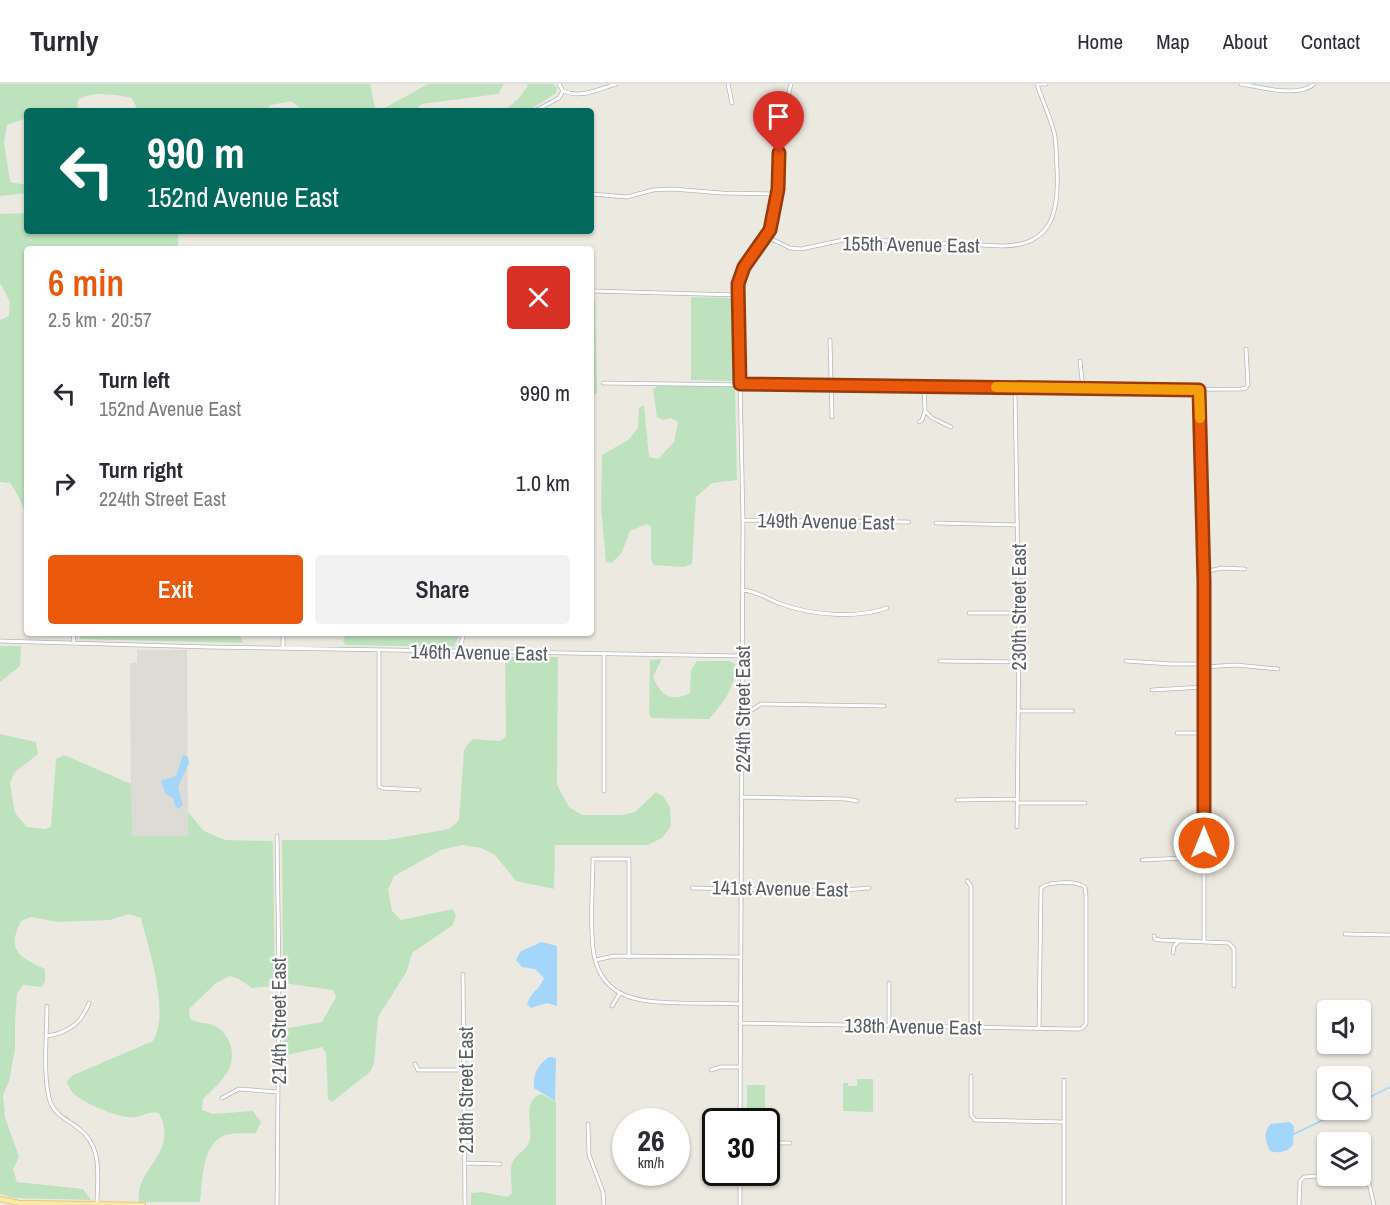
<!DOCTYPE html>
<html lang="en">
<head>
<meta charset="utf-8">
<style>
  body { margin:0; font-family:"Archivo Narrow",sans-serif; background:#f2f2f3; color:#2b2b33; height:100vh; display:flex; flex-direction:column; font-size:22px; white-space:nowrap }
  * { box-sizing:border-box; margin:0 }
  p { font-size:20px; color:#7c7c81 }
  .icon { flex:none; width:33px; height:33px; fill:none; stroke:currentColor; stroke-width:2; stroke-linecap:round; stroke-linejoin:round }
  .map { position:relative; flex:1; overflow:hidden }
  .side { position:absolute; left:24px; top:162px; width:570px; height:390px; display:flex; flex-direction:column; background:#fff; border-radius:6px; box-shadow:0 2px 4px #0004 }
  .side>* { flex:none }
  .banner { position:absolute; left:24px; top:24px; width:570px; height:126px; border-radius:6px; box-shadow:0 2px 4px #0004; background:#00695c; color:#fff; overflow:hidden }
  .controls { position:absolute; left:1317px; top:916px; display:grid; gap:12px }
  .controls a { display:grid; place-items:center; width:54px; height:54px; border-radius:6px; background:#fff; box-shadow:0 2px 4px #0004; font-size:30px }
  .speed { position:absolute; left:612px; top:1024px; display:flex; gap:12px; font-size:30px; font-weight:700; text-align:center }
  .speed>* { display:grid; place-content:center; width:78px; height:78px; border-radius:50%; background:#fff; box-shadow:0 2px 4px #0004; line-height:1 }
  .speed small { font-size:15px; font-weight:400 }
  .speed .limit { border:3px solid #111; border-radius:9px; background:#fff; color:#111 }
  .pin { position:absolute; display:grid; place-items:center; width:51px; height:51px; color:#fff; margin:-62px -26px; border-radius:50% 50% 50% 0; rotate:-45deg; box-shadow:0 0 6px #0007 }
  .pin .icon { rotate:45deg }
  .me { position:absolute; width:66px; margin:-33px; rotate:0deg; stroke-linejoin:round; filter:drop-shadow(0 0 4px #0008) }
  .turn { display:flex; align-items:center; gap:21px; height:126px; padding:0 24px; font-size:27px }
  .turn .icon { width:78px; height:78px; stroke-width:2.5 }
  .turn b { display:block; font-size:42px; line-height:51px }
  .round { display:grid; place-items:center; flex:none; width:63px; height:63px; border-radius:6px; background:#f2f2f3 }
  .summary { display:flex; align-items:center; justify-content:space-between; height:102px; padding:0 24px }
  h1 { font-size:36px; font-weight:600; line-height:45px; color:#ea580c }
  .action { display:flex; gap:12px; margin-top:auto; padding:12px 24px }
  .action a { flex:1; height:69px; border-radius:6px; background:#ea580c; color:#fff; font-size:24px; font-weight:600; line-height:69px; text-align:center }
  .action a+a { background:#f2f2f3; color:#2b2b33 }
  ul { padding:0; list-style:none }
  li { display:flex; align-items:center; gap:18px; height:90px; padding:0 24px }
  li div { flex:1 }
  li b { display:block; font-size:22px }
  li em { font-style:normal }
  header { display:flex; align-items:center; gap:36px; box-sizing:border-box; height:84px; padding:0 30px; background:#fff; border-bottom:2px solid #e1e1e2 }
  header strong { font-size:28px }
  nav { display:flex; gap:33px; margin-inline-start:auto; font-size:21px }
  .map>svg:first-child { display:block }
  .industrial { fill:#dddbd5 }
  .green { fill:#bfe2be }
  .water { fill:#a3d6fa }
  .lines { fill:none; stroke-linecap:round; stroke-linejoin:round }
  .stream { stroke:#a3d6fa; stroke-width:1.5 }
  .minor-casing { stroke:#b3b7bb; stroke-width:4.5 }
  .major-casing { stroke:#e9be5d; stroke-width:6 }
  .minor { stroke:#fff; stroke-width:3 }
  .major { stroke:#faeaa7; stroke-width:4.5 }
  .route-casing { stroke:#983908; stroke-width:15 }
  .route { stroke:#ea580c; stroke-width:10 }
  .slow { stroke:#f59e0b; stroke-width:10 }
  .labels { text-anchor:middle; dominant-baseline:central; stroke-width:4.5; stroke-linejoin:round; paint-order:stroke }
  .street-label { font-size:20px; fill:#595d61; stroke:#fff }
</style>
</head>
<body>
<header>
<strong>Turnly</strong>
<nav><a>Home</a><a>Map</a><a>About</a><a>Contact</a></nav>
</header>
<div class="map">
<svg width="1390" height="1121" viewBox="0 0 1390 1121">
  <rect width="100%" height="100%" fill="#ece9e1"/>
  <path class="industrial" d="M137,566H187L188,752H131L130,579H137Z"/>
  <path class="green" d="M0,0H370L375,24L379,27L428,0H504L498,10L422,20L413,27H304L291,17L271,21L265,27H138L132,14C114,11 94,6 78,16L77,27H27V34L7,41L4,58L10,98L27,101V109L0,112Z
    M526,0H553L557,3L556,9L528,27H492L506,25L518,15L528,2Z
    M27,129V147H178V165H27V431C20,419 19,411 10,399L0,398V236L9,232L10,218L0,199V130Z
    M691,213L733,214L735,297L691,296Z
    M591,215L595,217L597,309L591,312Z
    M659,301L735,303L737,396L712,399L696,413L692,480L683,483L654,481L651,476V443L647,440L630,447L622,468L612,479L606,478L601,424L602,371L628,356L638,344L639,324L644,321L649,373L658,375L674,358L678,338L671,334L663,336L657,333L653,305Z
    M80,549H239L243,559L80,555Z
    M347,549H460L454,563L345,561L343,556Z
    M0,562H21L20,582L0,598Z
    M505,573H558L557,701L569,723L582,731H622L635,728L656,708L663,712L670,723L671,742L662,754L648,761H555L554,805L516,797L495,771L481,764L462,761L441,766L394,792L388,806L392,827L401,836L453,825L456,831L453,841L412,869L407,887L378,933L374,980L370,988L332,1018L328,1015L326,969L322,963L283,972V945L322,938L336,913L333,906L283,899L282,756H387L449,745L459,736L464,666L472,655L500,657L506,652Z
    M662,575L653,593C661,611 670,619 690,609L691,586L697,577H729L735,580C737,601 723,620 709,635L652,634L649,630L650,576Z
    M0,650L36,658L38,670L14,689L10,700L15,729L27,743L45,745L51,743L56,675L64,671L131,700L132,752H188V728L204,747L225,756L273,757L275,902L252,904L239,895L230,892L216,899L189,925L190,935C198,940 209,938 217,943C224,948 229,955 231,963C236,988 219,998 203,1015L202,1026L213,1030L253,1027L261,1038L256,1049C247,1050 231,1048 223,1052C201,1063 203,1096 200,1118H139C134,1084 180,1070 159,1029C146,1027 147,1031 136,1033C123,1036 85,1020 74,1010C71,1007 69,1003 67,998L71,992L153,957C170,928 149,866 141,834L129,830L110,836L58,838L31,833L21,837C6,867 20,873 45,885V897L42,903L23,901L17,910L15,937V966L9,997L3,1011L5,1033L19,1073L13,1085L17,1098L83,1105L91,1116L13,1114L0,1110Z
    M857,995H873V1028L843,1027V999H848V1002H857Z
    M747,1001H765V1030L747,1028Z
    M541,1010L556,1018V1121H471V1109L483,1108L507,1113L512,1109C512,1100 509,1085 513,1077C518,1068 528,1066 530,1055C532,1039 522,1017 541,1010Z"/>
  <path class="water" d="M183,671L188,673L189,679L178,703L183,721L179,725L175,722L173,714L166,710L161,698L163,696L176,692Z
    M542,858L557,862V922L547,919L531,924L527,920C530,909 540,905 544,894L535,885L522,883L516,876L521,867Z
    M549,973L556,974L555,1017L534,1004C533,991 537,981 549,973Z
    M1289,1038L1294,1042L1293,1061C1287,1068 1278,1070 1270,1067C1265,1057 1263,1047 1271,1040Z"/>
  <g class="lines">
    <path class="stream" d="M1360,1018L1390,1003
      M1294,1050L1344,1026"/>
    <g class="minor-casing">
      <path id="minor" d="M559,0L563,7
        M728,0L732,19
        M1037,0H1046
        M1241,0C1260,3 1299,14 1314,0
        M563,7C582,15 598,5 616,0
        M535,27L559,14L563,7
        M591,110L627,113L653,106L672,105L722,109L777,110
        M767,153L790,164L801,165L848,155L1002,162C1053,162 1059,127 1057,85C1056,73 1057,60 1054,48C1050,32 1042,16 1037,0
        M591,207L738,211
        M830,256L832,333
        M1080,277L1083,305
        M603,299L1114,306L1241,305L1246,304L1248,300L1246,265
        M1015,304L1019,554L1017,743
        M1199,306L1204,499V857
        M925,327L932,334L951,343
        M919,338L922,336L925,327L924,303
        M743,436L909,438
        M936,439L1018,441
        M1204,488L1222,484L1245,485
        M742,506C758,507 767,515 781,520C811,531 857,535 887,524
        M969,529H1018
        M73,549L74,559
        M283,549V564
        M0,557L208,563L742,572
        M379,566V702L382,704L419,706
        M459,567L464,549
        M940,577L1018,578
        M1126,577L1171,580H1203
        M1203,583L1236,581L1278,585
        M1152,606L1204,603
        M1018,627H1073
        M742,632L761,620L884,622
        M1177,649H1204
        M604,707V571
        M742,713L846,715L857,717
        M957,716L1018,715
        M1018,719H1085
        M1142,776L1204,773
        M967,797L971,802V943
        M692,804L832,807L869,804
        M1345,850L1390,851
        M1154,852L1155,855L1160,856L1229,859L1234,865V902
        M1173,869L1174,862L1178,858
        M629,873V775H593C593,803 589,845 594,871C603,917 643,918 681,919C701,919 721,919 740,920
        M596,876L614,872L741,873
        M463,890L465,1121
        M47,922C47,947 42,998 51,1020C57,1032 68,1036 78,1044C104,1063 97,1093 97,1121
        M612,922L620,909
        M740,939L1071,945H1081L1086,940V811L1085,803C1076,797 1049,797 1041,804L1039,944
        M889,941V899
        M47,952C68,949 82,939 89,919
        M415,980L418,986H464
        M711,986L720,983H740
        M971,992V1031L975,1036L1064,1038
        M222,1014L239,1005L278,1008
        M740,1038L743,436L738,200L744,183L767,153L772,140L779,99V69L791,40L789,8L791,0
        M588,1040L589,1071L603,1108L604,1121
        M766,1059H790
        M465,1079L500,1080
        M1368,1095L1374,1121
        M277,1121L279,890L277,752
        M740,1121V1089
        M1064,1121V996
        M1299,1121L1300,1097L1304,1093L1318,1092"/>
    </g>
    <g class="major-casing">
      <path id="major" d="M0,1115L19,1119L143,1121"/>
    </g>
    <use href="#minor" class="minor"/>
    <use href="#major" class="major"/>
  </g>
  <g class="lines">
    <g class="route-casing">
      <path id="route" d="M779,69L778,105L770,146L744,183L738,200L740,300L1199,306L1204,498V759"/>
    </g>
    <use href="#route" class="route"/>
    <path class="slow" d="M996,303L1199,306L1200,334"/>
  </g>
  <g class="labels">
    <g class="street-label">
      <text transform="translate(911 160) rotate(1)">155th Avenue East</text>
      <text transform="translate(826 437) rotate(1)">149th Avenue East</text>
      <text transform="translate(1018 523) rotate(-90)">230th Street East</text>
      <text transform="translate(479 568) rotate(1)">146th Avenue East</text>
      <text transform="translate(742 625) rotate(-90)">224th Street East</text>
      <text transform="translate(780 804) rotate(1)">141st Avenue East</text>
      <text transform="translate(278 937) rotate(-90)">214th Street East</text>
      <text transform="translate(913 942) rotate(1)">138th Avenue East</text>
      <text transform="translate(465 1006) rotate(-90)">218th Street East</text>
    </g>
  </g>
</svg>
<div class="controls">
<a><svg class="icon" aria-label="sound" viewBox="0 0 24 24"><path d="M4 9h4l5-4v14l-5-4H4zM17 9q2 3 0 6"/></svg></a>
<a><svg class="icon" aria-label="search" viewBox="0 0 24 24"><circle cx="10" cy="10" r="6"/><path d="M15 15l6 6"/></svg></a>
<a><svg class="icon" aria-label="layers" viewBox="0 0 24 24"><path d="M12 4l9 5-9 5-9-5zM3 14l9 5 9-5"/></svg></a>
</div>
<div class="speed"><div>26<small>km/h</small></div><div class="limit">30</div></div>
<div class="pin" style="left:779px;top:69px;background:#d93025"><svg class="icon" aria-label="arrive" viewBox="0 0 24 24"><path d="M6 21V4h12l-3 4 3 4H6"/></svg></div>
<svg class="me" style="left:1204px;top:759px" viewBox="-20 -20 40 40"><circle r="17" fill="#ea580c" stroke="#fff" stroke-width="3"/><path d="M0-11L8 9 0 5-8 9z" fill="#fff"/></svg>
<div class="banner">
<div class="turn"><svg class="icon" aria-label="left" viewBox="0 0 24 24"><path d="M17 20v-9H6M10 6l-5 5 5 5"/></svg><div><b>990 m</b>152nd Avenue East</div></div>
</div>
<section class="side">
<div class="summary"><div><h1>6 min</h1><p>2.5 km · 20:57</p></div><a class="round" style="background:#d93025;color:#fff"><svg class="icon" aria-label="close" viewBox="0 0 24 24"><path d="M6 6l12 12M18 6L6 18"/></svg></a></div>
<ul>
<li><svg class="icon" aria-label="left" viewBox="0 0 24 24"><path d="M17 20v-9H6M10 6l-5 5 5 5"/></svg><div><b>Turn left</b><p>152nd Avenue East</p></div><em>990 m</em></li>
<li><svg class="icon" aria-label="right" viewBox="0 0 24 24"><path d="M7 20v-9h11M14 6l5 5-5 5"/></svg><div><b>Turn right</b><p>224th Street East</p></div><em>1.0 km</em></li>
</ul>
<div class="action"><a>Exit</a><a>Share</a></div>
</section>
</div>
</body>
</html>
